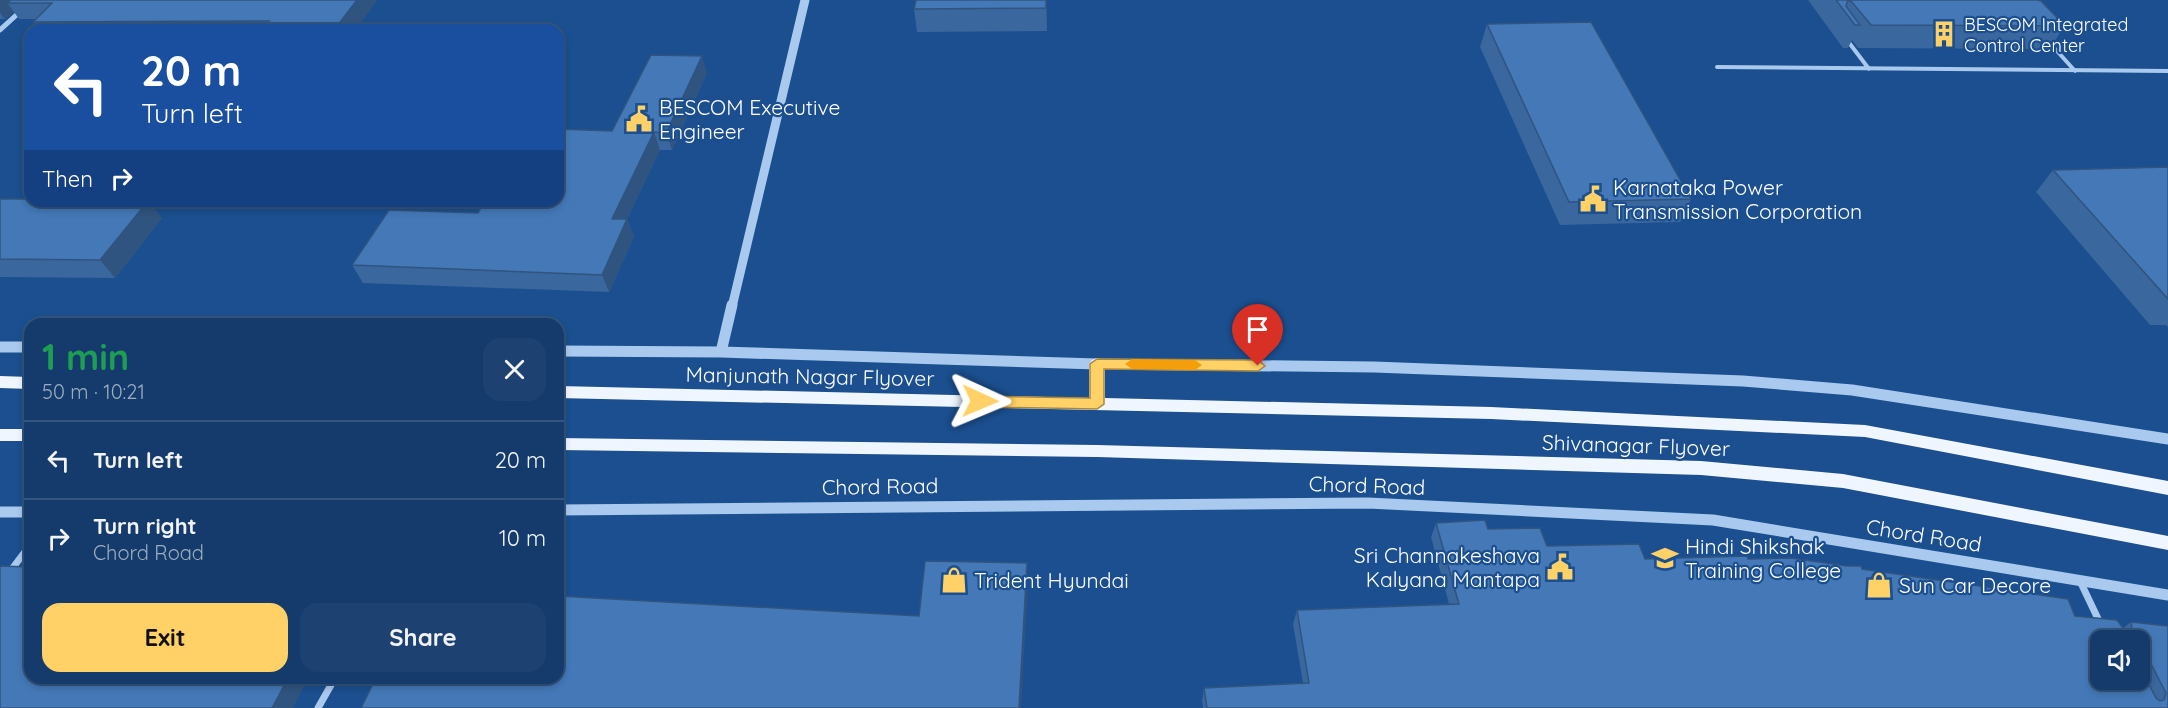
<!DOCTYPE html>
<html lang="en">
<head>
<meta charset="utf-8">
<style>
  body { margin:0; font-family:Quicksand,sans-serif; background:#1d4271; color:#f1f3f6; height:100vh; display:flex; flex-direction:column; font-size:22px; white-space:nowrap }
  * { box-sizing:border-box; margin:0 }
  p { font-size:20px; color:#9dadc1 }
  .icon { flex:none; width:33px; height:33px; fill:none; stroke:currentColor; stroke-width:2; stroke-linecap:round; stroke-linejoin:round }
  .map { position:relative; flex:1; overflow:hidden }
  .side { position:absolute; left:24px; top:318px; width:540px; height:366px; display:flex; flex-direction:column; background:#143b6b; border-radius:18px; box-shadow:0 3px 9px #0003,0 0 0 2px #33557e }
  .side>* { flex:none }
  .guide { position:absolute; left:24px; top:24px; width:540px; height:183px; border-radius:18px; box-shadow:0 3px 9px #0003,0 0 0 2px #33557e; background:#1a4fa0; color:#fff; overflow:hidden }
  .fabs { position:absolute; left:2090px; top:630px; display:grid; gap:12px }
  .fabs a { display:grid; place-items:center; width:60px; height:60px; border-radius:12px; background:#143b6b; box-shadow:0 3px 9px #0003,0 0 0 2px #33557e; font-size:30px }
  .pin { position:absolute; display:grid; place-items:center; width:51px; height:51px; color:#fff; margin:-62px -26px; border-radius:50% 50% 50% 0; rotate:-45deg; box-shadow:0 0 6px #0007 }
  .pin .icon { rotate:45deg }
  .me { position:absolute; width:66px; margin:-33px; rotate:91deg; stroke-linejoin:round; filter:drop-shadow(0 0 4px #0008) }
  .turn { display:flex; align-items:center; gap:21px; height:126px; padding:0 18px; font-size:27px }
  .turn .icon { width:78px; height:78px; stroke-width:2.5 }
  .turn b { display:block; font-size:42px; line-height:51px }
  .then { display:flex; align-items:center; height:57px; padding:0 18px; background:#0003; gap:12px; font-size:22px }
  .round { display:grid; place-items:center; flex:none; width:63px; height:63px; border-radius:18px; background:#1d4271 }
  .headline { display:flex; align-items:center; justify-content:space-between; height:102px; padding:0 18px }
  h1 { font-size:36px; font-weight:800; line-height:45px; color:#1e9e55 }
  .action { display:flex; gap:12px; margin-top:auto; padding:12px 18px }
  .action a { flex:1; height:69px; border-radius:18px; background:#ffd166; color:#111; font-size:24px; font-weight:800; line-height:69px; text-align:center }
  .action a+a { background:#1d4271; color:#f1f3f6 }
  ul { padding:0; list-style:none }
  li { display:flex; align-items:center; gap:18px; height:78px; padding:0 18px; border-top:2px solid #33557e }
  li div { flex:1 }
  li b { display:block; font-size:22px }
  li em { font-style:normal }
  .map>svg:first-child { display:block }
  .lines { fill:none; stroke-linecap:round; stroke-linejoin:round }
  .service { stroke:#a9c9ee; stroke-width:4 }
  .minor-far1 { stroke:#a9c9ee; stroke-width:5 }
  .minor { stroke:#a9c9ee; stroke-width:7 }
  .tertiary-far1 { stroke:#a9c9ee; stroke-width:9 }
  .tertiary { stroke:#a9c9ee; stroke-width:11 }
  .primary { fill:#f0f6ff; fill-rule:evenodd }
  .wall { fill:#3a679d }
  .shaded-wall { fill:#305480 }
  .building { fill:#4478b7; stroke:#305480; stroke-width:1.5; fill-rule:evenodd }
  .route { fill:#ffd166; stroke:#a68842; stroke-width:1.5 }
  .slow { fill:#f59e0b }
  .labels { text-anchor:middle; dominant-baseline:central; stroke-width:4.5; stroke-linejoin:round; paint-order:stroke }
  .far-poi-label { font-size:18px; fill:#fff; stroke:#1b4f8f; text-anchor:start }
  .poi-label { font-size:21px; fill:#fff; stroke:#1b4f8f; text-anchor:start }
  .street-label { font-size:21px; fill:#fff; stroke:#1b4f8f }
</style>
</head>
<body>
<div class="map">
<svg width="2168" height="708" viewBox="0 0 2168 708">
  <rect width="100%" height="100%" fill="#1b4f8f"/>
  <g class="lines">
    <path class="service" d="M1847,40L1869,69
      M2049,42L2075,71
      M1717,67L2168,71"/>
    <path class="minor-far1" d="M0,30L33,0"/>
    <path class="minor" d="M2080,581L2100,623
      M0,585L30,545
      M318,708L335,678"/>
    <path class="tertiary-far1" d="M732,307L805,0"/>
    <path class="tertiary" d="M0,347H30
      M558,351L721,352L1097,364L1374,367L1743,381L1852,390L2168,439
      M721,352L732,305
      M558,510L1368,503L1713,520L2168,595
      M0,512H30"/>
    <path class="primary" d="M1097,358L1102,360L1105,364V398L1491,407L1865,425L2168,481V495L1865,437L1491,419L558,398V386L1089,398V364L1092,360Z
      M0,376L30,377V389L0,388Z
      M0,429H30V441H0Z
      M558,438L1097,445L1701,461L1843,474L2168,536V550L1843,488L1701,475L1097,457L558,450Z"/>
  </g>
  <path class="wall" d="M0,0H377L355,30H39L33,22L36,19H19L14,12L5,19H0Z
    M1047,0V31L917,32L914,9Z
    M1808,0H2037L2065,26L2049,49L1858,48L1852,40L1848,48H1843Z
    M1487,24L1691,199L1680,222L1560,225L1480,47Z
    M707,73L672,150H660L627,219L634,237L609,292L363,283L352,265L478,213Z
    M2168,167V327L2166,325H2150L2036,192L2053,170Z
    M0,199L162,218L115,278L0,277Z
    M1436,523L1488,529L1547,546L1645,559H1748L1862,569L2075,616L2123,628L2131,622L2168,626V708H1203L1202,701L1204,688L1303,683L1293,624L1297,610L1449,604L1431,537Z"/>
  <path class="shaded-wall" d="M0,0H28L7,3L14,12L5,19L0,13Z
    M357,0H377L355,30H334Z
    M1046,0H1047V31Z
    M702,56L707,73L672,150L666,133Z
    M654,132L660,150L619,236L612,219Z
    M148,201H149L162,218L115,278L100,260Z
    M627,219L634,237L609,292L602,275Z
    M1027,563L1028,580L1021,708H1019Z
    M288,678H308L293,708H272Z"/>
  <path class="building" d="M11,0H357L334,30H261L269,21L33,22L52,3H7Z
    M916,0H1046V8L914,9Z
    M1836,0H2037L2041,1L2065,26L1871,25L1852,2L1848,0L1846,6L1860,25H1855Z
    M1591,22L1691,199L1569,202L1487,24Z
    M651,55L702,56L666,133L654,132L612,219H627L602,275L352,265L389,210L478,213L485,201H558V129L612,131Z
    M2168,167V299L2053,170Z
    M0,199H30V201H148L100,260L0,259Z
    M1485,520L1488,529L1540,528L1547,546L1639,544L1645,559L1747,556L1748,559L1791,558L1847,566H1861L1862,569L2068,599L2075,616L2117,620L2126,632L2132,629L2131,622L2168,626V708H1207L1204,688L1309,683L1297,610L1459,604L1436,523ZM2100,640H2139V680H2100ZM2147,661L2151,664L2166,693L2164,700L2160,701L2156,698L2141,669L2142,663Z
    M925,561L1027,563L1019,708H361L376,678H558V596L919,616Z
    M0,566L30,567V678H288L272,708H0Z"/>
  <path class="route" d="M1097,359L1258,360L1265,366L1258,371L1104,369V404L1097,409L980,407L973,401L980,396L1090,398V364Z"/>
  <path class="slow" d="M1132,359L1195,360L1202,365L1195,370L1132,369L1125,364Z"/>
  <defs>
    <g id="building-bare" transform="scale(2.07)"><path d="M-4-6H4V6H1V3H-1V6H-4ZM-2.5-4.3h1.7v1.8h-1.7ZM.8-4.3h1.7v1.8H.8ZM-2.5-1h1.7V.8h-1.7ZM.8-1h1.7V.8H.8Z" fill="#ffd166" stroke="#1b4f8f" stroke-width="2.5" paint-order="stroke"/></g>
    <g id="civic-bare" transform="scale(2.07)"><path d="M-.6-6.5H3V-4.5H.6V-3L4-1V1h2V6H-6V1h2V-1L-.6-3ZM-1.2 2.5V6h2.4V2.5Z" fill="#ffd166" stroke="#1b4f8f" stroke-width="2.5" paint-order="stroke"/></g>
    <g id="university-bare" transform="scale(2.07)"><path d="M0-5L7-2L0 1L-7-2ZM-4 1L0 2.5L4 1V4Q0 6-4 4Z" fill="#ffd166" stroke="#1b4f8f" stroke-width="2.5" paint-order="stroke"/></g>
    <g id="shop-bare" transform="scale(2.07)"><path d="M-5-2.5h2.3a2.7 3.5 0 0 1 5.4 0H5L5.5 6h-11ZM-1.5-2.5h3a1.5 2.3 0 0 0-3 0Z" fill="#ffd166" stroke="#1b4f8f" stroke-width="2.5" paint-order="stroke"/></g>
  </defs>
  <g fill-rule="evenodd">
    <use href="#building-bare" x="1944" y="34"/>
    <use href="#civic-bare" x="639" y="119"/>
    <use href="#civic-bare" x="1593" y="199"/>
    <use href="#university-bare" x="1665" y="558"/>
    <use href="#civic-bare" x="1560" y="567"/>
    <use href="#shop-bare" x="954" y="580"/>
    <use href="#shop-bare" x="1879" y="585"/>
  </g>
  <g class="labels">
    <g class="far-poi-label">
      <text x="1964" y="24">BESCOM Integrated<tspan x="1964" dy="21">Control Center</tspan></text>
    </g>
    <g class="poi-label">
      <text x="659" y="107">BESCOM Executive<tspan x="659" dy="24">Engineer</tspan></text>
      <text x="1613" y="187">Karnataka Power<tspan x="1613" dy="24">Transmission Corporation</tspan></text>
      <text x="1685" y="546">Hindi Shikshak<tspan x="1685" dy="24">Training College</tspan></text>
      <text x="1540" y="555" text-anchor="end">Sri Channakeshava<tspan x="1540" dy="24">Kalyana Mantapa</tspan></text>
      <text x="974" y="580">Trident Hyundai</text>
      <text x="1899" y="585">Sun Car Decore</text>
    </g>
    <g class="street-label">
      <text transform="translate(810 376) rotate(1)">Manjunath Nagar Flyover</text>
      <text transform="translate(1636 445) rotate(2)">Shivanagar Flyover</text>
      <text transform="translate(1367 485) rotate(2)">Chord Road</text>
      <text transform="translate(880 486) rotate(-1)">Chord Road</text>
      <text transform="translate(1924 535) rotate(9)">Chord Road</text>
    </g>
  </g>
</svg>
<div class="fabs">
<a><svg class="icon" aria-label="sound" viewBox="0 0 24 24"><path d="M4 9h4l5-4v14l-5-4H4zM17 9q2 3 0 6"/></svg></a>
</div>
<div class="pin" style="left:1258px;top:366px;background:#d93025"><svg class="icon" aria-label="arrive" viewBox="0 0 24 24"><path d="M6 21V4h12l-3 4 3 4H6"/></svg></div>
<svg class="me" style="left:980px;top:401px" viewBox="-20 -20 40 40"><path d="M0-17L14 15 0 8-14 15z" fill="#ffd166" stroke="#fff" stroke-width="4"/></svg>
<div class="guide">
<div class="turn"><svg class="icon" aria-label="left" viewBox="0 0 24 24"><path d="M17 20v-9H6M10 6l-5 5 5 5"/></svg><div><b>20 m</b>Turn left</div></div>
<div class="then">Then<svg class="icon" aria-label="right" viewBox="0 0 24 24"><path d="M7 20v-9h11M14 6l5 5-5 5"/></svg></div>
</div>
<section class="side">
<div class="headline"><div><h1>1 min</h1><p>50 m · 10:21</p></div><a class="round"><svg class="icon" aria-label="close" viewBox="0 0 24 24"><path d="M6 6l12 12M18 6L6 18"/></svg></a></div>
<ul>
<li><svg class="icon" aria-label="left" viewBox="0 0 24 24"><path d="M17 20v-9H6M10 6l-5 5 5 5"/></svg><div><b>Turn left</b></div><em>20 m</em></li>
<li><svg class="icon" aria-label="right" viewBox="0 0 24 24"><path d="M7 20v-9h11M14 6l5 5-5 5"/></svg><div><b>Turn right</b><p>Chord Road</p></div><em>10 m</em></li>
</ul>
<div class="action"><a>Exit</a><a>Share</a></div>
</section>
</div>
</body>
</html>
